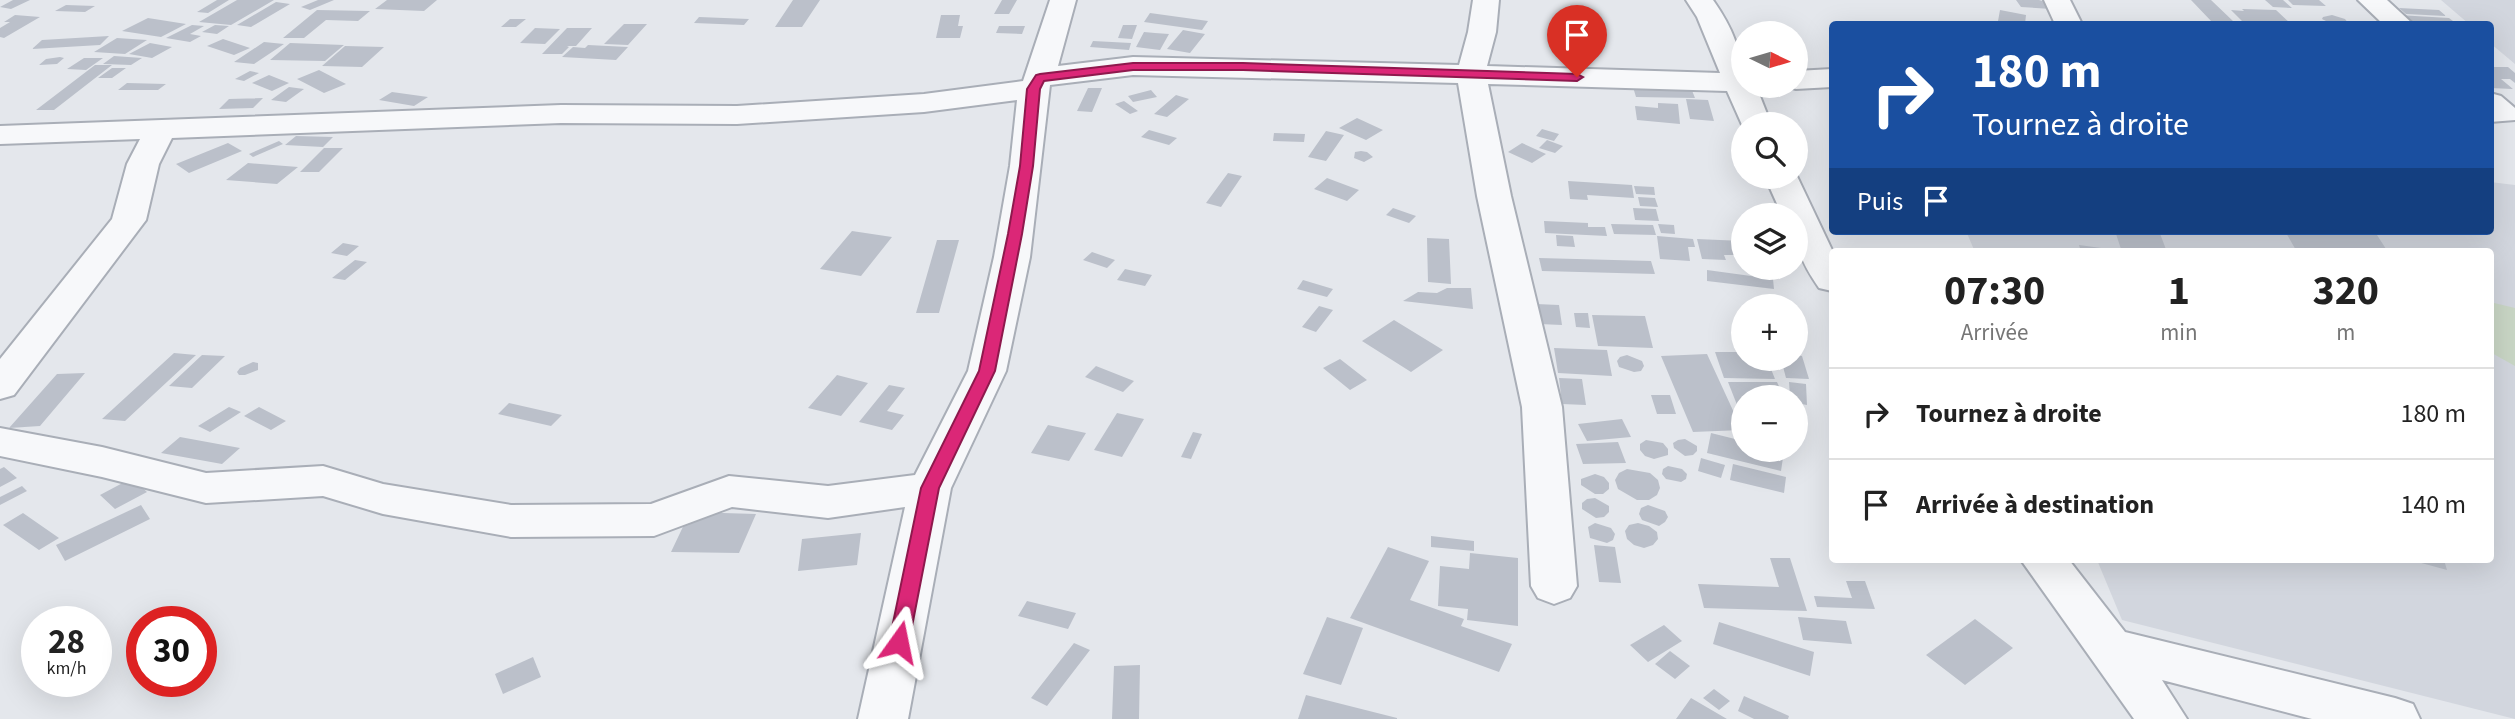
<!DOCTYPE html>
<html lang="fr">
<head>
<meta charset="utf-8">
<style>
  body { margin:0; font-family:"Source Sans 3",sans-serif; background:#f2f2f2; color:#222; height:100vh; display:flex; flex-direction:column; font-size:26px; white-space:nowrap }
  * { box-sizing:border-box; margin:0 }
  p { font-size:23px; color:#767676 }
  .icon { flex:none; width:38px; height:38px; fill:none; stroke:currentColor; stroke-width:2; stroke-linecap:round; stroke-linejoin:round }
  .map { position:relative; flex:1; overflow:hidden }
  .panel { position:absolute; left:1829px; top:248px; width:665px; height:315px; display:flex; flex-direction:column; background:#fff; border-radius:7px; box-shadow:0 7px 28px #0002 }
  .panel>* { flex:none }
  .top-card { position:absolute; left:1829px; top:21px; width:665px; height:214px; border-radius:7px; box-shadow:0 7px 28px #0002; background:#1a4fa0; color:#fff; overflow:hidden }
  .needle { width:46px; rotate:95deg }
  .fabs { position:absolute; left:1731px; top:21px; display:grid; gap:14px }
  .fabs a { display:grid; place-items:center; width:77px; height:77px; border-radius:50%; background:#fff; box-shadow:0 7px 28px #0002; font-size:35px }
  .speed { position:absolute; left:21px; top:606px; display:flex; gap:14px; font-size:35px; font-weight:700; text-align:center }
  .speed>* { display:grid; place-content:center; width:91px; height:91px; border-radius:50%; background:#fff; box-shadow:0 7px 28px #0002; line-height:1 }
  .speed small { font-size:18px; font-weight:400 }
  .speed .limit { border:10px solid #d22; background:#fff; color:#111 }
  .pin { position:absolute; display:grid; place-items:center; width:60px; height:60px; color:#fff; margin:-72px -30px; border-radius:50% 50% 50% 0; rotate:-45deg; box-shadow:0 0 7px #0007 }
  .pin .icon { rotate:45deg }
  .me { position:absolute; width:77px; margin:-38px; rotate:12deg; stroke-linejoin:round; filter:drop-shadow(0 0 5px #0008) }
  .turn { display:flex; align-items:center; gap:24px; height:147px; padding:0 28px; font-size:32px }
  .turn .icon { width:91px; height:91px; stroke-width:2.5 }
  .turn b { display:block; font-size:49px; line-height:60px }
  .then { display:flex; align-items:center; height:66px; padding:0 28px; background:#0003; gap:14px; font-size:26px }
  .eta { display:flex; justify-content:space-evenly; align-items:center; height:119px; text-align:center }
  .eta b { font-size:42px; font-weight:700; line-height:49px }
  ul { padding:0; list-style:none }
  li { display:flex; align-items:center; gap:21px; height:91px; padding:0 28px; border-top:2px solid #e0e0e0 }
  li div { flex:1 }
  li b { display:block; font-size:26px }
  li em { font-style:normal }
  .map>svg:first-child { display:block }
  .built { fill:#d2d6de }
  .green { fill:#c9d6c5 }
  .building { fill:#bbc0ca }
  .lines { fill:none; stroke-linecap:round; stroke-linejoin:round }
  .street-casing { stroke:#a9aeb7; stroke-width:4 }
  .street { fill:#f7f8fa; fill-rule:evenodd }
  .route { fill:#db2777; stroke:#8e194d; stroke-width:2 }
</style>
</head>
<body>
<div class="map">
<svg width="2515" height="719" viewBox="0 0 2515 719">
  <rect width="100%" height="100%" fill="#e4e7ec"/>
  <path class="built" d="M2441,0H2515V64L2490,43V24H2469Z
    M2490,182L2515,185V719L2122,620L2097,560H2490V252H1975L1966,231H2490Z"/>
  <path class="green" d="M2490,302L2515,308V366L2490,352Z"/>
  <path class="building" d="M13,0H30L11,9L0,7Z
    M217,0H229L208,13L197,12Z
    M237,0H274L231,25L199,22Z
    M318,0H334L310,10L301,7Z
    M387,0H437L424,11L375,9Z
    M793,0H820L802,27H775Z
    M1002,0H1017L1009,14H994Z
    M2016,0H2039L2046,2L2051,9L2021,7Z
    M2191,0H2211L2234,22H2212Z
    M2265,0H2283L2292,8L2273,7Z
    M2288,0H2319L2326,6L2293,5Z
    M276,2L290,4L251,27L237,25Z
    M66,5L95,6L85,12L55,11Z
    M2399,8L2439,10L2446,16L2406,14Z
    M2242,9L2276,10L2291,24L2244,23L2231,10L2244,11Z
    M317,10L370,11L358,21L326,20L304,38H283Z
    M2000,10L2026,15L2025,24L1998,21Z
    M1150,13L1208,21L1202,30L1144,22Z
    M15,15L40,17L4,38L0,37V28L10,22H4Z
    M941,15H960L958,26H963L960,38H936Z
    M2332,15L2345,19L2349,24H2332L2322,19L2323,17Z
    M2398,15L2449,18L2457,24H2408Z
    M699,17L749,19L744,25L694,23Z
    M148,18L186,24L161,37L122,31Z
    M510,19H526L516,27H501Z
    M624,24H647L628,45L604,44Z
    M192,25L204,26L190,34L201,36L190,42L166,38Z
    M215,25L229,26L217,34L202,32Z
    M1123,25H1137L1132,39L1118,38Z
    M999,26H1025L1022,34L996,33Z
    M535,28L560,29L545,44L520,43Z
    M567,28H592L576,46H567L569,47L562,54H542Z
    M1183,30L1205,34L1190,53L1167,49Z
    M1144,32L1155,33L1169,34L1160,50L1136,47Z
    M109,36L100,45L32,49L42,40Z
    M117,38L147,40L125,54L94,52Z
    M223,39L250,48L234,55L207,46Z
    M1093,41L1131,43L1129,50L1090,47Z
    M264,42L284,44L254,64L234,62Z
    M150,43L172,47L152,58L129,54Z
    M290,43L344,45L325,61L270,60Z
    M588,45L628,47L616,60L562,57L573,47L585,48Z
    M345,46L384,47L362,67L322,66Z
    M114,56L142,58L131,65L103,64Z
    M60,57L64,58L57,64L39,65L46,59Z
    M84,58H103L86,70L67,69Z
    M95,65H112L54,110H36Z
    M2490,67H2508L2515,73V83L2510,79H2501L2513,89L2490,88Z
    M112,68H126L112,78H98Z
    M319,70L346,84L324,93L297,79Z
    M250,71L259,73L244,81L235,79Z
    M269,75L289,83L272,91L252,83Z
    M127,83L166,84L158,90H118Z
    M289,87L304,89L286,102L271,100Z
    M1633,87L1691,88L1695,98L1636,97Z
    M1088,88H1102L1092,112L1077,111Z
    M1151,90L1157,97L1133,102L1128,96Z
    M392,92L428,97L414,106L379,100Z
    M1176,95L1189,99L1167,117L1154,114Z
    M263,98L253,108L219,109L229,99Z
    M1686,99L1708,100L1714,121L1690,119Z
    M1124,101L1138,111L1130,114L1115,104Z
    M1658,103L1678,104L1680,124L1637,120L1635,106L1658,108Z
    M1357,118L1383,130L1366,140L1339,128Z
    M1542,129L1559,134L1554,141L1536,136Z
    M1149,130L1177,138L1169,145L1141,137Z
    M1326,131L1344,135L1326,161L1308,157Z
    M1274,133L1305,134L1304,142L1273,141Z
    M296,136L333,137L323,147L285,145Z
    M1547,140L1563,146L1555,153L1539,148Z
    M279,141L283,144L253,157L249,154Z
    M228,143L242,151L189,173L176,164Z
    M1522,143L1546,154L1532,163L1508,152Z
    M324,148H343L319,172H300Z
    M1361,151L1367,152L1373,157L1364,162L1354,158L1355,152Z
    M248,163L298,167L277,184L226,180Z
    M1228,173L1242,176L1221,207L1206,203Z
    M1327,178L1359,190L1347,201L1314,189Z
    M1568,181L1632,185L1634,198L1587,195L1588,200L1570,199Z
    M1634,186L1654,187L1655,195L1636,194Z
    M1638,197L1655,198L1658,207L1640,206Z
    M1393,208L1416,216L1409,223L1386,215Z
    M1633,208L1656,209L1659,221L1635,220Z
    M1544,221L1588,223V227H1605L1607,236L1545,233Z
    M1611,224L1653,225L1656,235L1614,234Z
    M1658,224L1674,225L1675,234L1661,233Z
    M852,231L892,237L861,276L820,269Z
    M2115,231H2159L2167,252H2122Z
    M2285,231H2345L2377,235L2388,252H2297Z
    M1556,235L1573,236L1575,247L1557,246Z
    M1657,236L1693,239L1695,247H1688L1690,261L1660,259Z
    M1427,238L1449,239L1451,284L1428,282Z
    M1697,239L1743,241V260H1739L1737,255H1724L1726,260L1702,259Z
    M937,240H959L939,313H916Z
    M343,243L359,246L347,256L331,253Z
    M2079,245L2116,250V252H2081Z
    M1092,252L1115,260L1107,268L1083,260Z
    M1539,258L1651,261L1655,274L1542,271Z
    M355,260L367,262L345,280L332,278Z
    M1125,269L1152,275L1145,286L1117,280Z
    M1707,270L1773,279L1774,289L1707,281Z
    M1303,280L1333,289L1327,297L1297,289Z
    M1447,288H1471L1473,309L1403,301L1418,292L1437,293Z
    M1763,297L1789,306H1758Z
    M1536,304L1559,305L1562,325L1539,324Z
    M1319,306L1333,310L1316,332L1302,327Z
    M1574,313H1588L1590,328L1576,327Z
    M1592,315L1645,316L1653,348L1598,346Z
    M1394,320L1443,350L1411,372L1362,341Z
    M1554,348L1607,350L1612,376L1558,373Z
    M1715,352H1743V359H1767L1775,379L1724,378Z
    M174,353L196,355L125,421L102,419Z
    M1707,354L1742,430L1693,432L1661,356Z
    M202,355L225,356L192,388L169,386Z
    M1627,355L1642,361L1644,366L1641,371L1634,372L1619,367L1617,361L1620,357Z
    M1796,355L1802,356L1809,379L1786,378L1781,359H1796Z
    M1340,359L1367,380L1350,390L1323,368Z
    M253,362L258,363V370L245,375H239L237,372L240,368Z
    M1096,366L1134,381L1123,392L1085,377Z
    M85,373L40,426L9,428L57,374Z
    M837,375L868,383L841,416L808,408Z
    M1559,378L1582,379L1586,405L1562,404Z
    M1728,382H1777L1784,397H1743V420Z
    M1789,382L1806,384L1807,405L1796,403V397H1790Z
    M889,385L905,388L887,411L904,415L892,430L859,422Z
    M1651,395H1670L1676,414H1657Z
    M509,403L562,415L551,426L498,414Z
    M229,407L241,412L210,432L198,426Z
    M259,407L286,421L271,430L244,416Z
    M1117,413L1144,419L1122,457L1094,450Z
    M1622,419L1631,437L1587,441L1578,424Z
    M1048,425L1086,433L1069,461L1031,453Z
    M1193,432L1202,434L1191,459L1181,457Z
    M1711,433L1743,441V450L1784,451L1781,471L1707,453Z
    M180,437L240,448L222,464L161,453Z
    M1685,439L1697,446V451L1693,455L1685,456L1674,448L1673,443L1678,440Z
    M1646,440L1663,443L1668,449V455L1654,459L1645,456L1640,450V444Z
    M1618,442L1626,463L1583,464L1576,444Z
    M1701,458L1725,465L1721,478L1698,471Z
    M1733,464L1786,477L1784,493L1730,480Z
    M1668,466L1682,469L1687,474L1686,479L1681,482L1666,479L1662,474L1663,469Z
    M4,467L17,478L0,487V469Z
    M1627,469L1650,473L1658,480L1660,488L1657,495L1649,500H1637L1618,489L1615,480L1619,473Z
    M1595,474L1604,477L1609,483V489L1603,494H1595L1581,485V479Z
    M132,478L147,492L115,509L100,495Z
    M22,486L27,491L0,505V497Z
    M1595,498L1609,506V512L1604,517L1596,518L1582,509V503L1587,499Z
    M141,505L150,519L65,561L56,545Z
    M1648,505L1665,511L1668,517L1665,522L1659,526L1642,520L1639,514L1641,508Z
    M690,512L756,514L739,553L671,552Z
    M23,513L59,538L39,550L3,525Z
    M1595,523L1611,528L1615,534L1613,540L1607,543L1590,538L1588,527Z
    M1638,523L1649,526L1657,532L1658,539L1653,545L1644,548L1634,545L1627,539L1625,531L1629,525Z
    M861,533L857,565L798,571L802,539Z
    M1431,536L1474,541V551L1431,547Z
    M1594,545L1615,547L1621,583L1599,582Z
    M1388,547L1429,561L1410,600L1464,619L1461,626L1512,644L1499,672L1350,618Z
    M1470,553L1518,558V626L1467,620L1468,609L1438,606L1440,566L1469,569Z
    M1770,558H1790L1807,611L1704,608L1698,584L1779,587Z
    M2444,560L2447,570L2414,561V560Z
    M1846,581H1865L1875,609L1817,607L1814,596L1852,598Z
    M1027,601L1076,613L1068,629L1018,616Z
    M1327,617L1363,628L1341,685L1303,674Z
    M1798,617L1846,621L1852,644L1803,640Z
    M1975,619L2013,648L1965,685L1926,655Z
    M1719,622L1814,652L1810,676L1713,644Z
    M1664,625L1682,641L1648,662L1630,645Z
    M1074,643L1090,650L1047,706L1031,698Z
    M1670,651L1690,666L1675,679L1655,664Z
    M533,657L541,677L503,694L495,674Z
    M1140,665L1139,719H1112L1114,666Z
    M1714,689L1730,701L1719,710L1703,698Z
    M1306,695L1397,718V719H1298Z
    M1744,696L1789,716L1788,719H1754L1738,711Z
    M1691,698L1727,719H1676Z"/>
  <g class="lines">
    <g class="street-casing">
      <path id="street" d="M1050,0H1076L1058,66L1133,57L1459,65L1468,32L1473,0H1499L1496,32L1487,66L1720,73L1697,17L1686,0H1713C1732,27 1743,52 1743,86H1756L1771,124H1743V127L1727,91L1488,84L1511,196L1562,407L1577,586L1570,598L1554,604L1538,598L1531,586L1522,407L1477,196L1458,83L1133,75L1050,85L1030,257L1006,371L951,488L908,719H858L905,507L828,518L732,507L654,536L511,537L383,514L323,496L206,503L102,477L0,456V428L102,447L206,473L323,466L383,484L511,505L651,504L729,476L828,486L915,475L968,371L994,257L1010,166L1017,100L924,112L737,124L561,123L172,138L159,164L146,220L14,395L0,399V359L112,219L127,164L140,139L0,144V126L561,105L737,106L924,94L1023,81Z
        M2044,0H2070L2082,24H2055Z
        M2358,0H2387L2413,24H2383Z
        M1832,69V87L1796,89L1785,86H1796V71Z
        M2490,93L2501,96L2515,108V120L2490,122Z
        M1796,174L1833,252L1832,291L1819,288C1800,260 1796,249 1796,215H1782L1765,177H1796Z
        M2021,560H2069L2125,632L2395,698L2413,704L2420,719H2312L2162,680L2187,719H2134Z"/>
    </g>
    <use href="#street" class="street"/>
  </g>
  <path class="route" d="M1133,63H1243L1577,74L1583,77L1577,81L1243,70H1133L1044,81L1040,89L1033,166L1022,234L995,371L939,488L909,642L906,648L899,650L892,648L889,642L921,488L979,371L1008,234L1020,166L1027,89L1036,75L1040,74Z"/>
</svg>
<div class="fabs">
<a><svg class="needle" viewBox="-14 -14 28 28"><path d="M0-13l5 13h-10z" fill="#e53935"/><path d="M0 13l5-13h-10z" fill="#767676"/></svg></a>
<a><svg class="icon" aria-label="search" viewBox="0 0 24 24"><circle cx="10" cy="10" r="6"/><path d="M15 15l6 6"/></svg></a>
<a><svg class="icon" aria-label="layers" viewBox="0 0 24 24"><path d="M12 4l9 5-9 5-9-5zM3 14l9 5 9-5"/></svg></a>
<a>+</a>
<a>−</a>
</div>
<div class="speed"><div>28<small>km/h</small></div><div class="limit">30</div></div>
<div class="pin" style="left:1577px;top:77px;background:#d93025"><svg class="icon" aria-label="arrive" viewBox="0 0 24 24"><path d="M6 21V4h12l-3 4 3 4H6"/></svg></div>
<svg class="me" style="left:899px;top:642px" viewBox="-20 -20 40 40"><path d="M0-17L14 15 0 8-14 15z" fill="#db2777" stroke="#fff" stroke-width="4"/></svg>
<div class="top-card">
<div class="turn"><svg class="icon" aria-label="right" viewBox="0 0 24 24"><path d="M7 20v-9h11M14 6l5 5-5 5"/></svg><div><b>180 m</b>Tournez à droite</div></div>
<div class="then">Puis<svg class="icon" aria-label="arrive" viewBox="0 0 24 24"><path d="M6 21V4h12l-3 4 3 4H6"/></svg></div>
</div>
<section class="panel">
<div class="eta">
<div><b>07:30</b><p>Arrivée</p></div>
<div><b>1</b><p>min</p></div>
<div><b>320</b><p>m</p></div>
</div>
<ul>
<li><svg class="icon" aria-label="right" viewBox="0 0 24 24"><path d="M7 20v-9h11M14 6l5 5-5 5"/></svg><div><b>Tournez à droite</b></div><em>180 m</em></li>
<li><svg class="icon" aria-label="arrive" viewBox="0 0 24 24"><path d="M6 21V4h12l-3 4 3 4H6"/></svg><div><b>Arrivée à destination</b></div><em>140 m</em></li>
</ul>
</section>
</div>
</body>
</html>
